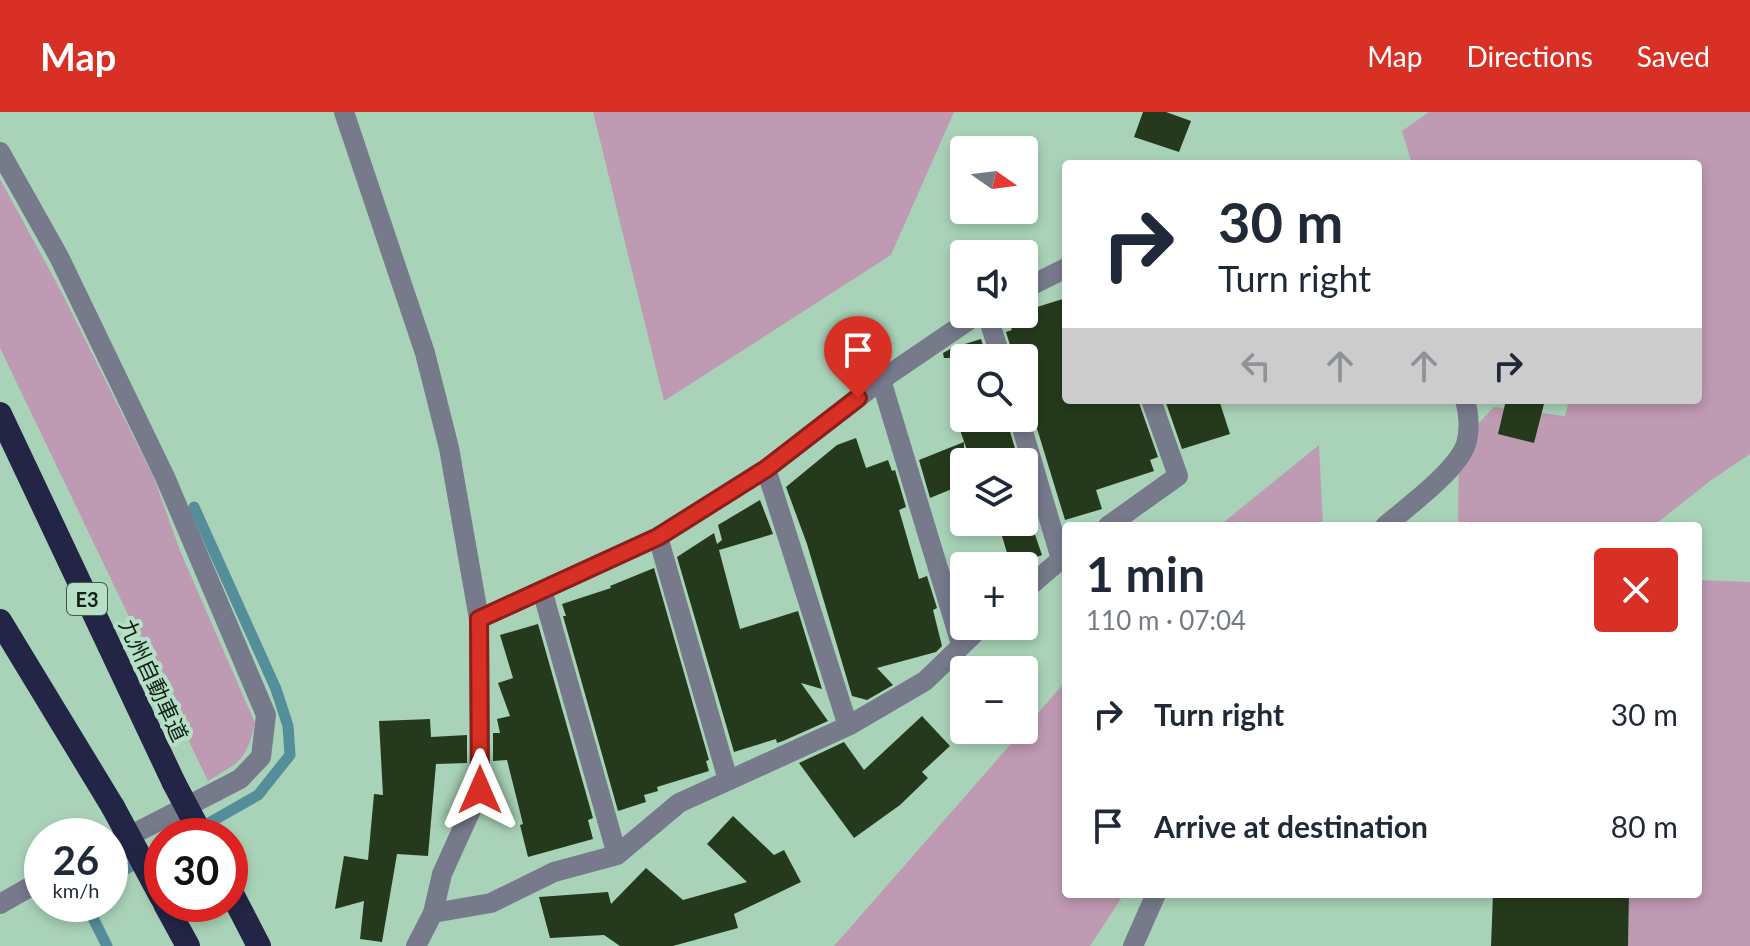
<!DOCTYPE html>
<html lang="en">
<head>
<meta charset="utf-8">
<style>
  body { margin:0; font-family:Lato,"Noto Sans JP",sans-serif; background:#f6f6f7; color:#1f2937; height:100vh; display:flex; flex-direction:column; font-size:30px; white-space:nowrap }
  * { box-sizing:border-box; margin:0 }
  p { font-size:26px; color:#747a83 }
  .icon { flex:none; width:44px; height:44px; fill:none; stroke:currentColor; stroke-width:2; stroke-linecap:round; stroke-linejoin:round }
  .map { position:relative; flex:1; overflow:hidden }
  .drawer { position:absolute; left:1062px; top:410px; width:640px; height:376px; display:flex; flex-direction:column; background:#fff; border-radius:8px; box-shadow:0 4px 12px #0003 }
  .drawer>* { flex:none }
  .banner { position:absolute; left:1062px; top:48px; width:640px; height:244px; border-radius:8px; box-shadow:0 4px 12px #0003; background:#fff; color:#1f2937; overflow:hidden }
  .needle { width:52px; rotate:104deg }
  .fabs { position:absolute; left:950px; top:24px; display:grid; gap:16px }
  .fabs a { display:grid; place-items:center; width:88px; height:88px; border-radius:8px; background:#fff; box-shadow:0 4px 12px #0003; font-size:40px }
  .speed { position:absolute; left:24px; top:706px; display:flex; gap:16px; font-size:40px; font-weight:700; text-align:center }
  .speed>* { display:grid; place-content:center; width:104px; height:104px; border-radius:50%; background:#fff; box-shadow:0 4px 12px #0003; line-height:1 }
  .speed small { font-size:20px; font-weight:400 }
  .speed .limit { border:12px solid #d22; background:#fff; color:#111 }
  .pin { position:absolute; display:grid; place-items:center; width:68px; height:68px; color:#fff; margin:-82px -34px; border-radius:50% 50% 50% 0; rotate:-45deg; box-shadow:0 0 8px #0007 }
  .pin .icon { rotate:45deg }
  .me { position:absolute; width:88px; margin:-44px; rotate:0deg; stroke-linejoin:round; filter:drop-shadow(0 0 6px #0008) }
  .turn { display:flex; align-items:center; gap:28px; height:168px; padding:0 24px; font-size:36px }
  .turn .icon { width:104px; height:104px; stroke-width:2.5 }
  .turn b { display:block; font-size:56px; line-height:68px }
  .lanes { display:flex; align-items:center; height:76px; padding:0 24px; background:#0003; justify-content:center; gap:40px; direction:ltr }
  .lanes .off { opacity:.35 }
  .round { display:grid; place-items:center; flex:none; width:84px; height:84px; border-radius:8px; background:#f6f6f7 }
  .headline { display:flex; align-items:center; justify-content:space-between; height:136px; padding:0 24px }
  h1 { font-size:48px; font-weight:700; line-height:60px }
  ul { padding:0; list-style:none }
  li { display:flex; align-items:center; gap:24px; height:112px; padding:0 24px }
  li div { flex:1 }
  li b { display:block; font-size:30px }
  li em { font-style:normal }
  header { display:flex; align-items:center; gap:48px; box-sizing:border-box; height:112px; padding:0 40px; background:#d93025; color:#fff }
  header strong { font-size:38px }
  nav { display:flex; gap:44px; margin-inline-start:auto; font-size:28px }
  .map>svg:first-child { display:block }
  .green { fill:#bf9ab3 }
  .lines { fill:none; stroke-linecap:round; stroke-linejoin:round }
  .stream { stroke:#548e9a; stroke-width:11 }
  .building { fill:#253a1c }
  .minor { stroke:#777a8b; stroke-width:20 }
  .highway { stroke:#222545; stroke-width:24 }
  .highway-bridge { stroke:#222545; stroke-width:24 }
  .route-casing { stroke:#8d1f18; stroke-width:20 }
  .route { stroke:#d93025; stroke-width:14 }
  .labels { text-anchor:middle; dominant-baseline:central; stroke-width:8; stroke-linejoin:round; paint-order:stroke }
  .shield { fill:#b5e0c5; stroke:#425a4c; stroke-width:2 }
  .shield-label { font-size:20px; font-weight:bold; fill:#112118 }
  .street-label { font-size:22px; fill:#112118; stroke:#b5e0c5 }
</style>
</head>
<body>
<header>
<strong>Map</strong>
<nav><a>Map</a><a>Directions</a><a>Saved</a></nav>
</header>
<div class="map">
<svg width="1750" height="834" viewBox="0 0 1750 834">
  <rect width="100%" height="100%" fill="#a9d3b8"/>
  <path class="green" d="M593,0H954L891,143L664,289Z
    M1429,0H1750V342L1710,369L1653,414H1458L1459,332L1494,295L1565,304L1569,288H1698V52H1412L1402,19Z
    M0,67L62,181L154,366L181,441L255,611C246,650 240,649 208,669L0,236Z
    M1319,333L1323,414H1219Z
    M1698,468L1750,470V834H1628L1629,782H1698Z
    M1066,569V782H1124L1090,834H834Z"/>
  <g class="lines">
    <path class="stream" d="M186,724L258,683L290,643L288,614L276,577L194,395
      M110,766L162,737
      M86,792L107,834"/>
  </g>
  <path class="building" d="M1143,0H1166L1191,9L1179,40L1134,25Z
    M1066,186V288H1138L1158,345L1150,348L1154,359L1096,378L1102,397L1065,408L1024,274V246H1014L1006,220L1012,218L1009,211L1037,195Z
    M981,227L987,246H944L943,241L952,236Z
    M1165,288H1219L1230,322L1182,337Z
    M1506,288H1545L1534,331L1498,322Z
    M956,306H1006L1019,350H971Z
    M856,326L866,356L888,348L892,359L895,358L906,395L899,398L904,415L919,467L927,464L937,496L933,498L942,534L936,540L877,556L893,573L867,588L852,584L807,432L786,375L837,333Z
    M964,330V372L930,386L919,348Z
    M760,388L773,422L719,438L740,517L798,499L822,577L801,571L828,609L783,629L777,631L776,627L734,640L677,445L714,421L717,432L722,428L718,413Z
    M1032,414L1042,443L1011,454L1002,424Z
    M964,454V488L962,489L952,457Z
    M654,456L709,648L706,649L709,659L657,675L658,679L644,683L646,690L618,699L563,504H566L562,492L611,476L610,474Z
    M538,512L593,706L588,708L593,727L528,745L520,713L523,712L507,648L493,649V621H500L497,607L510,604L498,571L513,566L500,523Z
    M922,604L950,634L922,660L928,666L900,693L854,726L799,651L844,630L864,658Z
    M430,607L431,625L467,623V651L436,652L428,744L397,742L382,830L360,827L364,789L335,797L344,744L368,748L374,682L383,683L379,609Z
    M733,704L774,743L784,738L801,770L734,802L738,816L673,834H620L604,823L550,826L539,785L608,780L611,792L646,756L683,788L747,770L707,732Z
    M1493,782H1629L1628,834H1491Z"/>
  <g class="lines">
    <path class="minor" d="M344,0L425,241L449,336L479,507L480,678L442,762L433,801L416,834
      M0,40L59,145L165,365L266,603L261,645L240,667L110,734
      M1024,177L1066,156
      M987,202L1001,246
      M881,268L961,532
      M1019,306L1061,447
      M766,357L848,614
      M1108,414L1178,364L1151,288
      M1385,414C1407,395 1457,359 1466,332C1470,319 1469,301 1465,288
      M658,425L728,668
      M542,478L617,743
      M1024,479L1066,443
      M479,507L658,425L766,357L881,268L978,202
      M0,792L42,768
      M433,801L491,791L554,760L617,743L679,691L848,614L925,569L982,514
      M1133,834L1156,782"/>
    <path class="highway" d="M0,302L174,671
      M0,509L113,695
      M230,778L259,834
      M165,792L188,834"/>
    <path class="highway-bridge" d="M174,671L202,724
      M113,695L162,786"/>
  </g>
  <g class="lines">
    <g class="route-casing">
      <path id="route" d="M480,678L479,507L658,425L766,357L858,286"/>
    </g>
    <use href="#route" class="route"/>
  </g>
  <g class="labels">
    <rect class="shield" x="67" y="471" width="40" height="32" rx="6"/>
    <g class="shield-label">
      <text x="87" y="487">E3</text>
    </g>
    <g class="street-label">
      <text transform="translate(154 568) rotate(65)">九州自動車道</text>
    </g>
  </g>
</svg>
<div class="fabs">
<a><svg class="needle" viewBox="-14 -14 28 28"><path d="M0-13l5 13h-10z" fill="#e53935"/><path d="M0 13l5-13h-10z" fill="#747a83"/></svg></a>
<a><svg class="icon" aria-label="sound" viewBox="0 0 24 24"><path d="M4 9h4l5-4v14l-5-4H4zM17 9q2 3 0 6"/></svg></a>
<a><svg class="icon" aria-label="search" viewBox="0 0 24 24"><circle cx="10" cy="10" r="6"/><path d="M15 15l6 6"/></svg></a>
<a><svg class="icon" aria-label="layers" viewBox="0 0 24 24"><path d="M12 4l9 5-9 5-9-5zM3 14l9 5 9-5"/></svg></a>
<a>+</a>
<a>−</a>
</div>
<div class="speed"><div>26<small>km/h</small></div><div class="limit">30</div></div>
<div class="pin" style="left:858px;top:286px;background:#d93025"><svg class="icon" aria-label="arrive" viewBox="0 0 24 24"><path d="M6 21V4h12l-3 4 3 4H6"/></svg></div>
<svg class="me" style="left:480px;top:678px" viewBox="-20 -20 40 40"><path d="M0-17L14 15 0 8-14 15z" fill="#d93025" stroke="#fff" stroke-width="4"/></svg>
<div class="banner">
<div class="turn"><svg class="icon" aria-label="right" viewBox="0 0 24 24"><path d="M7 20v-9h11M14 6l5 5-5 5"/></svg><div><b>30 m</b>Turn right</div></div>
<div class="lanes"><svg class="icon off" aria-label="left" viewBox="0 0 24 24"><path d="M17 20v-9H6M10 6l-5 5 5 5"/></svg><svg class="icon off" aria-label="ahead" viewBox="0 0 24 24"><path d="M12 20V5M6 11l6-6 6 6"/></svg><svg class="icon off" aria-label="ahead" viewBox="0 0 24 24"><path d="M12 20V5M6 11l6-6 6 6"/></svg><svg class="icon" aria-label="right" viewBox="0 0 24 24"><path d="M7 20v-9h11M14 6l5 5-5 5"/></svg></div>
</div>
<section class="drawer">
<div class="headline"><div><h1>1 min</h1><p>110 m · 07:04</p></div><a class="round" style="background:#d93025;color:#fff"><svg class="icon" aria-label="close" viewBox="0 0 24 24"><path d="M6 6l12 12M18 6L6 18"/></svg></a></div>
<ul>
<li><svg class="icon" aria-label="right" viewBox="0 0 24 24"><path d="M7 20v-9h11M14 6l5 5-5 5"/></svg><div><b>Turn right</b></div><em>30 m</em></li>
<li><svg class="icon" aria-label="arrive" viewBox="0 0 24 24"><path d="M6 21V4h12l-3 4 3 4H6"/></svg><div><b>Arrive at destination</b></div><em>80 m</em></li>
</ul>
</section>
</div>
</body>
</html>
